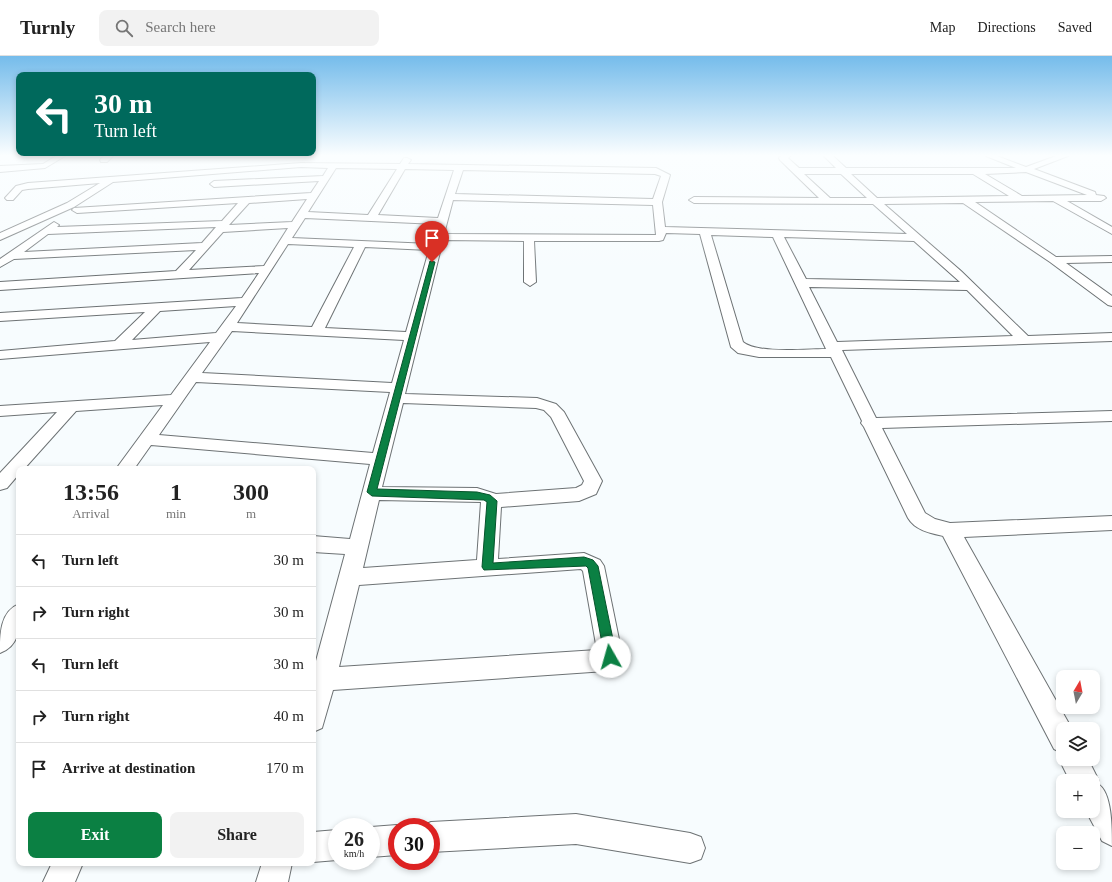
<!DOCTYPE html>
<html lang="en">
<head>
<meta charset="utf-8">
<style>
  body { margin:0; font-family:"Times New Roman",serif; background:#f2f2f2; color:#222; height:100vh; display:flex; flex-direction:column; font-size:15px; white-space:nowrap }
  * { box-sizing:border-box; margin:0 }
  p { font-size:13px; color:#767676 }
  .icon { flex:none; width:22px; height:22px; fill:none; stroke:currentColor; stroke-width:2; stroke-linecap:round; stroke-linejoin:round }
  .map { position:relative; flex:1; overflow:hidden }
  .panel { position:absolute; left:16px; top:410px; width:300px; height:400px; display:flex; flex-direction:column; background:#fff; border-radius:8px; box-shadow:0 2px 6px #0003 }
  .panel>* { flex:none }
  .hud { position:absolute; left:16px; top:16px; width:300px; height:84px; border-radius:8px; box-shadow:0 2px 6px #0003; background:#00695c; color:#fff; overflow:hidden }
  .needle { width:26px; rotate:10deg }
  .controls { position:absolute; left:1056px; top:614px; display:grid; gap:8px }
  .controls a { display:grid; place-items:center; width:44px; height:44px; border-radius:8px; background:#fff; box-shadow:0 2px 6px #0003; font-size:20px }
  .speed { position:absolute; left:328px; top:762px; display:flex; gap:8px; font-size:20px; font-weight:700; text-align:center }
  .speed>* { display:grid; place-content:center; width:52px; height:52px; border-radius:50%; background:#fff; box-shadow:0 2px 6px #0003; line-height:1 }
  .speed small { font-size:10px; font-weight:400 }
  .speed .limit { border:6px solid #d22; background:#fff; color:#111 }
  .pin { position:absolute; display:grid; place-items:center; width:34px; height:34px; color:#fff; margin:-41px -17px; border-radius:50% 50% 50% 0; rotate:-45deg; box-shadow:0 0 4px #0007 }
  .pin .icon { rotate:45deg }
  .me { position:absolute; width:44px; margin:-22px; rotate:353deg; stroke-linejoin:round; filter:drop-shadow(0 0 3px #0008) }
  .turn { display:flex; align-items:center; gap:14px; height:84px; padding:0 12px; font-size:18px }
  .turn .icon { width:52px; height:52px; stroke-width:2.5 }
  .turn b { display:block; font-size:28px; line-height:34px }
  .eta { display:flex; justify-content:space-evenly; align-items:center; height:68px; text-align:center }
  .eta b { font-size:24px; font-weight:600; line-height:28px }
  .button { display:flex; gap:8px; margin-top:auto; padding:8px 12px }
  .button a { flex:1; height:46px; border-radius:8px; background:#0b8043; color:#fff; font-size:16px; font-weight:600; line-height:46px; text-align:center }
  .button a+a { background:#f2f2f2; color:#222 }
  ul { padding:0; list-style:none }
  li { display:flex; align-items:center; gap:12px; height:52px; padding:0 12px; border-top:1px solid #e0e0e0 }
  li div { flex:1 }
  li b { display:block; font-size:15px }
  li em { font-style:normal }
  header { display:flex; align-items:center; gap:24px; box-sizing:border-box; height:56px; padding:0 20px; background:#fff; border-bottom:1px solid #e0e0e0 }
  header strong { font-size:19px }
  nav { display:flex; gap:22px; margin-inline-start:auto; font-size:14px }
  .search { width:280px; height:36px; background:#f2f2f2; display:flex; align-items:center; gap:10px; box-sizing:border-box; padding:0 14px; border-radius:8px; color:#767676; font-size:15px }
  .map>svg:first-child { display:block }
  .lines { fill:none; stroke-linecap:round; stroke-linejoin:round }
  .street-casing { stroke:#6d7274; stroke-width:2 }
  .street { fill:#fff; fill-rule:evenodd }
  .route { fill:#0b8043; stroke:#07532c }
</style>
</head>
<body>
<header>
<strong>Turnly</strong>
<div class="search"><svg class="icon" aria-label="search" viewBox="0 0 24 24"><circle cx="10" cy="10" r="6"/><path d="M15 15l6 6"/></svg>Search here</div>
<nav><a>Map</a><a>Directions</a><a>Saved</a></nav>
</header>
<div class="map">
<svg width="1112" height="826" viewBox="0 0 1112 826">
  <rect width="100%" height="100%" fill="#f7fcfe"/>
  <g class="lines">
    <g class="street-casing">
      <path id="street" d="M56,100H65L45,112L0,116V110L43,108Z
        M104,100H113L107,106H101L100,104Z
        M781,100H790L788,102L799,112H836L824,100H833L846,112H1016L986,100H997L1026,111L1056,100H1068L1034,113L1095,136L1096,139L1104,140L1106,142L1101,145H1067L1112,171V178L1053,145L975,146L1056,201L1112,200V206L1066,207L1112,240V250L1108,249L1050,206L963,147L884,148L961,215L1028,280L1112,277V285L842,294L876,362L1112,355V365L882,372L925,457L935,463L950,467L1112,460V474L964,481L1072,673H1063V703H1088L1099,725L1098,728C1112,736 1112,772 1112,790L1102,785L1086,755H1093V725H1070L1059,703L1062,697L1054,693L943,480C930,477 915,474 908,462L864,371L861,367L862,365L831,301H759L738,297L731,291L700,178L666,177L663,184L659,185H534L536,226L530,230L524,226V185L443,184L405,338L537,342L556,348L564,356L602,425L596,438L579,445L501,451L498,503L584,497L600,504L604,510L622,598L615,612L606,615L333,634L322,672L313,676V616L345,498L313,496V480L350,483L370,408L151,389L134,413H116L163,349L76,355L24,413H19V418L7,432L0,434V417L57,356L0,360V350L171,339L210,286L0,303V295L115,285L145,256L0,265V257L242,242L259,217L0,234V226L176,215L196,194L14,203L0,211V203L54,166L59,169L57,171L222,165L238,147L77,157L72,154L74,152L311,137L319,125L214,131L210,128L214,125L323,120L328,112L301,111L113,126L74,151L0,184V177L67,147L100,127L28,133L22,134L13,144H7L5,142L16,130L28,127L301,107L400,108L404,102H407L411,104L408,108L656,112L670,119L662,146L665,171L907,178L873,148L694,147L689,144L694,141L819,142L780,104L779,102ZM336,112L397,113L368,159L308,156ZM405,113L454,114L438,162L378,159ZM463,114L655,118L661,120L653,143L455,138ZM1026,116L1087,139L1022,140L985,118ZM804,118H841L867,142H830ZM851,118H973L1009,140L877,142ZM307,143L292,166L229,169L249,147ZM453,144L653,149L656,179L444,178ZM305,162L437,168L431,188L292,182ZM216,171L202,187L24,196L48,178ZM288,172L264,210L189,214L223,176ZM711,179L773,181L826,293C806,293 757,298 743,286ZM784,181L914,185L960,226L806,223ZM288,188L354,191L312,271L237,267ZM365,191L429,194L406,276L325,272ZM809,231L967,234L1013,280L837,286ZM236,250L216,277L132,284L160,255ZM232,275L404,284L392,327L202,317ZM196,326L390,336L373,397L159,379ZM403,347L536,352L544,354L551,361L584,425L582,429L576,432L496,438L477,432L382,431ZM379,444L481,446L477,504L363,512ZM581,513L583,515L597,594L339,611L359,529Z
        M19,548C19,568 22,589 0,597C0,578 0,556 19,548Z
        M576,758L690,777L701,781L705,792L701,803L690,807L576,788L431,796V771H420L431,766Z
        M397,769L402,771H397V799L371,801V771Z
        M337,774V804L313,806V776Z
        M52,807H83L75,826H43Z
        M262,807H292L288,826H256Z"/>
    </g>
    <use href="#street" class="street"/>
  </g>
  <linearGradient id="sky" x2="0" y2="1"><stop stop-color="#75bceb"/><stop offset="0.46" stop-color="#fbfeff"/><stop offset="1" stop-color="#fbfeff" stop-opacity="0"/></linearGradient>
  <rect width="1112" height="216" fill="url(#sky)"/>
  <path class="route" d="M430,205L435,206L377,433L477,436L490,439L497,445L493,507L584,501L593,504L598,510L616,598L614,605L610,607L605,605L604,598L588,512L586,510L484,514L482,511L487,446L484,444L372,440L367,436Z"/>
</svg>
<div class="controls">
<a><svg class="needle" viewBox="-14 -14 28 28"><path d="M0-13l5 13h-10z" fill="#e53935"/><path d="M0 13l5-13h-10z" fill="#767676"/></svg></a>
<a><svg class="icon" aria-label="layers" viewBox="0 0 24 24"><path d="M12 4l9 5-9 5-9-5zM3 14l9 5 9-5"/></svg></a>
<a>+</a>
<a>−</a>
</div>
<div class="speed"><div>26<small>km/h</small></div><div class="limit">30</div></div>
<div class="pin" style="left:432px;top:206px;background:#d93025"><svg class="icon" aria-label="arrive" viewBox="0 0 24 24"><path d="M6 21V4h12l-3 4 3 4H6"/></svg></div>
<svg class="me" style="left:610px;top:601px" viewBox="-20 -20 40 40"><circle r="19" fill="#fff"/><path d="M0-13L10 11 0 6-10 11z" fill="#0b8043"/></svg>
<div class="hud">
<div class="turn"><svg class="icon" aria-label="left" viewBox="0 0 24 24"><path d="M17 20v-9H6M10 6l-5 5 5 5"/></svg><div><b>30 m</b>Turn left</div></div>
</div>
<section class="panel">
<div class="eta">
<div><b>13:56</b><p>Arrival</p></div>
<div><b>1</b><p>min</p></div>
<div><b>300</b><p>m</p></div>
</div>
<ul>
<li><svg class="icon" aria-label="left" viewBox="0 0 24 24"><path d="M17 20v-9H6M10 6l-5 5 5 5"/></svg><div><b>Turn left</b></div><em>30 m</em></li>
<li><svg class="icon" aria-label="right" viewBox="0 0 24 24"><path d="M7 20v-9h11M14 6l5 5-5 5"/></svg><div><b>Turn right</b></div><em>30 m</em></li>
<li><svg class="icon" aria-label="left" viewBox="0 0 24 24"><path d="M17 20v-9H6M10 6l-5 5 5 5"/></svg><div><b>Turn left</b></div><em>30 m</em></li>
<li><svg class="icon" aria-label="right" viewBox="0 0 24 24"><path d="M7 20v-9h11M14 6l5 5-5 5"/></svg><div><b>Turn right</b></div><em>40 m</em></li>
<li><svg class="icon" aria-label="arrive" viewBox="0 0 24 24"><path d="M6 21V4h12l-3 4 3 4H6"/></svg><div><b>Arrive at destination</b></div><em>170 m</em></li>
</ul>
<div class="button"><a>Exit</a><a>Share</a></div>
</section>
</div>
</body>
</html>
